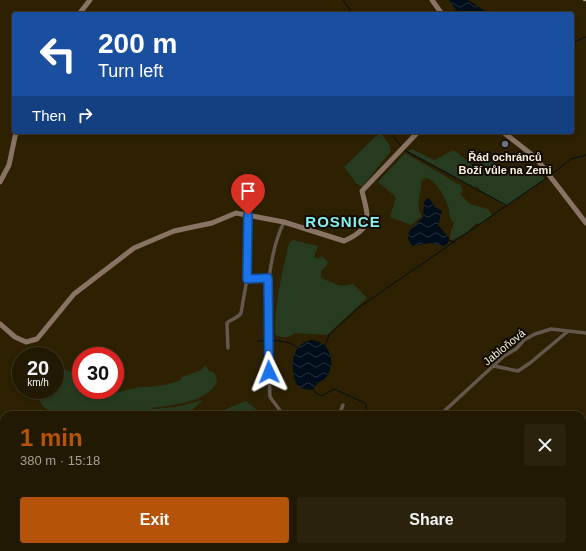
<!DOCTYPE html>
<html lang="en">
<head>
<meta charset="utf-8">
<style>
  body { margin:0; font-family:Arial,sans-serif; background:#2a220c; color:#f1f3f6; height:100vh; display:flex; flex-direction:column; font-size:15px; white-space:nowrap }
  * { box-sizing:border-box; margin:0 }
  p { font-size:13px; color:#a2a099 }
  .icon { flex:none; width:22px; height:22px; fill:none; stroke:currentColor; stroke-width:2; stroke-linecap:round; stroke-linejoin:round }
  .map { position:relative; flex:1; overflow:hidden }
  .details { position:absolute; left:0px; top:411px; width:586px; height:140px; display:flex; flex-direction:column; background:#221902; border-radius:12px 12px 0 0; box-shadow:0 2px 6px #0003,0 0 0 1px #3f3824 }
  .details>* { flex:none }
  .guide { position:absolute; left:12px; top:12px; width:562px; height:122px; border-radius:4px; box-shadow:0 2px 6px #0003,0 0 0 1px #3f3824; background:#1a4fa0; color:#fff; overflow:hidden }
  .speed { position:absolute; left:12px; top:347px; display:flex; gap:8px; font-size:20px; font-weight:700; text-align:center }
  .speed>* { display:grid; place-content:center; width:52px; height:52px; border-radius:50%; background:#221902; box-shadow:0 2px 6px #0003,0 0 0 1px #3f3824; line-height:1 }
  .speed small { font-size:10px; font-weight:400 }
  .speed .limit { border:6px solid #d22; background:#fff; color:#111 }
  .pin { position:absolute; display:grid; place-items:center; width:34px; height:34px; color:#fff; margin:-41px -17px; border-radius:50% 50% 50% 0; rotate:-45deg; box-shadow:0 0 4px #0007 }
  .pin .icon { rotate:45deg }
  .me { position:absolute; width:44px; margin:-22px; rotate:358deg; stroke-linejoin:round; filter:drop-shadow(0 0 3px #0008) }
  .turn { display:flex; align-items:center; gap:14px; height:84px; padding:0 20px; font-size:18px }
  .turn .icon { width:52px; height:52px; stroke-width:2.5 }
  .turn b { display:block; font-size:28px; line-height:34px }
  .then { display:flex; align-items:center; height:38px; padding:0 20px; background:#0003; gap:8px; font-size:15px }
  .round { display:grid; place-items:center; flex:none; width:42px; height:42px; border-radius:4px; background:#2a220c }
  .headline { display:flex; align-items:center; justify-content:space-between; height:68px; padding:0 20px }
  h1 { font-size:24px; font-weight:600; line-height:30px; color:#b45309 }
  .cta { display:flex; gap:8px; margin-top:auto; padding:8px 20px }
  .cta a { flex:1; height:46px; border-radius:4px; background:#b45309; color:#fff; font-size:16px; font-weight:600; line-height:46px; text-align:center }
  .cta a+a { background:#2a220c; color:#f1f3f6 }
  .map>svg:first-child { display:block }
  .grass { fill:#273b21 }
  .forest { fill:url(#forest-crowns) }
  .water { fill:url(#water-waves) }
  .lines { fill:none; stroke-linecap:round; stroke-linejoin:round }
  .stream { stroke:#000e1b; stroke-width:1 }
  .street { stroke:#63574e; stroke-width:3.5 }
  .secondary { stroke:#887365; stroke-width:5 }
  .rail { stroke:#bfb6a1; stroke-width:1 }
  .route-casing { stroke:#114b97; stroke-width:10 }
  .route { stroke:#1a73e8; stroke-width:7 }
  .worship-dot { fill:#6b7280; stroke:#110b02; stroke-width:1.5 }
  .labels { text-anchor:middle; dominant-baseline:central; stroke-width:4; stroke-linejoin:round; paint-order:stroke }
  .poi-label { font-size:11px; font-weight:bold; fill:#f8f0df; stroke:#110b02 }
  .street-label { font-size:11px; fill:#f8f0df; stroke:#110b02 }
  .district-label { font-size:15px; font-weight:bold; letter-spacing:1px; fill:#85f1f1; stroke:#110b02 }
</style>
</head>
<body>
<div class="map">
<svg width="586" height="551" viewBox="0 0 586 551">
  <defs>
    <pattern id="forest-crowns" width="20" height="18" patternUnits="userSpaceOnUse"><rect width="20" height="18" fill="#273b21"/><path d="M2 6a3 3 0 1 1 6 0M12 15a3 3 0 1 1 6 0" fill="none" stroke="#475841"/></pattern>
    <pattern id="water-waves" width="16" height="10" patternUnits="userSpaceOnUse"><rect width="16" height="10" fill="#000e1b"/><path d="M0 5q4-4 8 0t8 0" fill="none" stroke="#26313c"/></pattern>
  </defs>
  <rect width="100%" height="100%" fill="#2d2102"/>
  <path class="grass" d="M380,132L390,146L391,151L362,187L356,183L344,167Z
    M412,149L434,160L454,150L477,169L486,159L508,173L520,175L525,173L533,166L545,179L506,206L481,191L477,186L475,188L470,185L408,151Z
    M405,153L460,185L463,191L460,194L470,204L488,209L492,215L482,223L475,224L468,232L450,241L451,232L454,223C448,218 450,213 448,206C445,197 435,178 425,178L421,182C422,194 414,205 422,216L411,225L390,217L396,197L378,182Z
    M293,240L318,246L314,257L319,259L322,256L328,262L326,266L321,271V278L340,286L353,284L367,298L327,335L295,333C288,338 285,338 277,336L275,333C275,303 282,273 289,243Z
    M55,362L61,368L81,376V390H111L119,392L139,387H148L164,385L179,381L182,377L201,370L206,365L209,371L215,373L217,382C206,403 172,405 151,408L153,409L176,407L203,400L191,411L192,415H53L42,405L33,390H55Z
    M246,401L263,415H224L226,409Z
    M0,501L4,505V547H17L15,551H0Z
    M174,547H274L273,551H176Z
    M287,547H419L422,551H286Z
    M459,547H495L497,551H455Z"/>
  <path class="forest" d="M17,547H83L88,551H15Z"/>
  <path class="water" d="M449,0H468L490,14H459Z
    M427,198L430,199L435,207L442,211L438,225L449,238L448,243L444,246L431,243L412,246L408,239L409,231L423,217L424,202Z
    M310,340C329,340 337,361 327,376C325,380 320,381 317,384C317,384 314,389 313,389C310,391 301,388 298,387C289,372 290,346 310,340Z"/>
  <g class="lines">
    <path class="stream" d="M343,0L353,14
      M574,42L586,37
      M390,132L401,146
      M404,150L506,205
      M551,175L571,159L586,155
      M448,240L454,242
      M258,341C270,340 290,339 299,349
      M325,346L329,335L358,308L548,177
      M313,389L316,393L322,396L334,389L365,403L368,415
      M412,547L417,551
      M401,551L402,547"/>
    <path class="street" d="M284,222C260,271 268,343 270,397L282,413L305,412L311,415
      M247,279L248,215
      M228,348L227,323C231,319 238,318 241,313L247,279L268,278
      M494,366L518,371L530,363L567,332
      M339,415L343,405
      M440,415L504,356L516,349L524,340L535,334L551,329L586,333
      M582,472L586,466
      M582,492L586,495
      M582,536L586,538
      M522,551L525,547"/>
    <path class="secondary" d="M432,0L442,14
      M79,14L90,0
      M503,132L536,158L586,223
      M0,182L9,165L16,132
      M0,324L15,337L26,342L37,339L74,294L134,248L174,231L212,223L236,213L284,222L344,241C373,228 369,219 362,191L418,132"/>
    <path class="rail" d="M583,0L586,1"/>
  </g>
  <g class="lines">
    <g class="route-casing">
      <path id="route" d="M248,215L247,279L268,278L269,372"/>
    </g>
    <use href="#route" class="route"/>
  </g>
  <circle class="worship-dot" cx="505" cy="144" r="4"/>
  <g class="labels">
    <g class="poi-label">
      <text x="505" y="157">Řád ochránců<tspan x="505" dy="13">Boží vůle na Zemi</tspan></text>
    </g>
    <g class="street-label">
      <text transform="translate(504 347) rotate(-39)">Jabloňová</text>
    </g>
    <g class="district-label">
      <text x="343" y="221">ROSNICE</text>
    </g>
  </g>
</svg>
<div class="speed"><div>20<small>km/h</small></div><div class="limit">30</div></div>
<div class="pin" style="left:248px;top:215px;background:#d93025"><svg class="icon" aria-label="arrive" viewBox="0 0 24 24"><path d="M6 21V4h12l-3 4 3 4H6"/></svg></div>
<svg class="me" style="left:269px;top:372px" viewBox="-20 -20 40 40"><path d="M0-17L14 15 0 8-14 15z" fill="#1a73e8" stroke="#fff" stroke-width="4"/></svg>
<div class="guide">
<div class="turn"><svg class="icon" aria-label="left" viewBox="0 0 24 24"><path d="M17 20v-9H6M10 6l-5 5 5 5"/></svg><div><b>200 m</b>Turn left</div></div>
<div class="then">Then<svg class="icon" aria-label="right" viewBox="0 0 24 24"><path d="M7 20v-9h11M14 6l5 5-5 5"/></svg></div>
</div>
<section class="details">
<div class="headline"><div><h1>1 min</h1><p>380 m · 15:18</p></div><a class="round"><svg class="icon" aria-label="close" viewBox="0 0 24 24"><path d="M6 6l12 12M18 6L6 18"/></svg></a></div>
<div class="cta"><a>Exit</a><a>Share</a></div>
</section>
</div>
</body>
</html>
